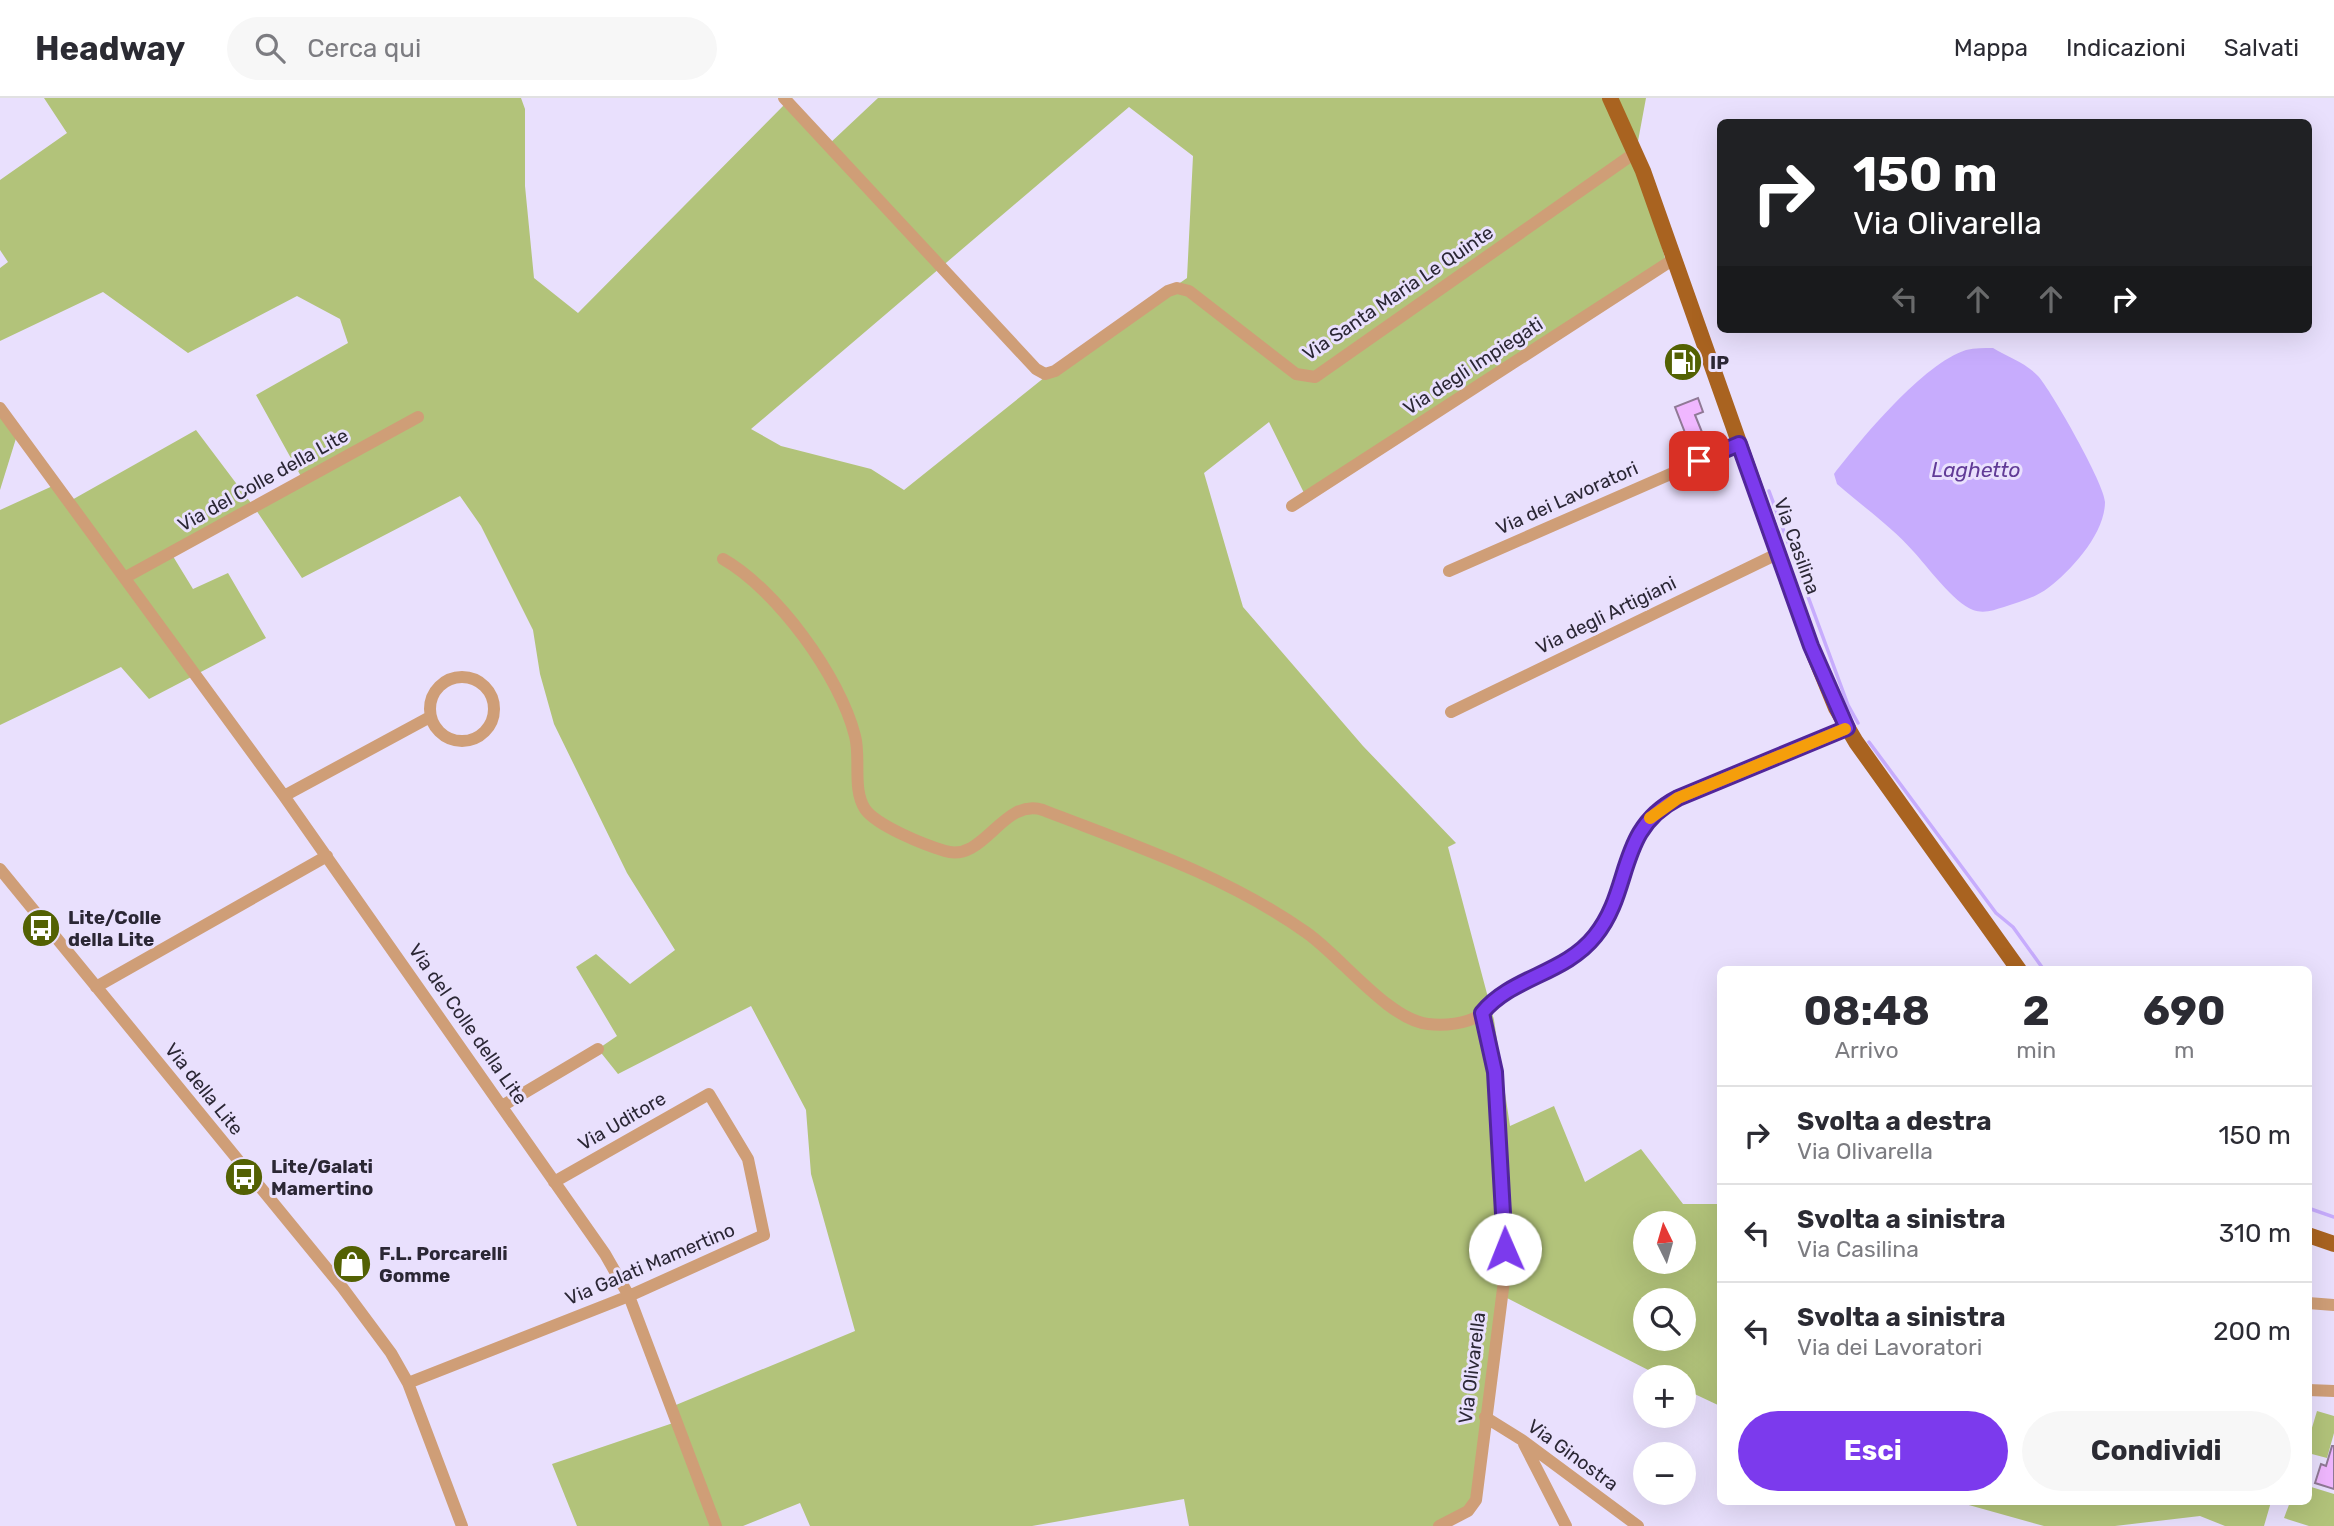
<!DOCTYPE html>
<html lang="it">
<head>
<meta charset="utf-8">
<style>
  body { margin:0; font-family:Rubik,sans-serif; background:#f7f7f7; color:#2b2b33; height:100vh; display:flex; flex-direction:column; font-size:26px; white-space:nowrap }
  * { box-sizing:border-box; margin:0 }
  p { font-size:23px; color:#7c7c81 }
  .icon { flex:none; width:38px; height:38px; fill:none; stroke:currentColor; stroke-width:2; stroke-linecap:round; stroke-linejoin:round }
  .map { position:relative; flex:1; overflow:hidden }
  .drawer { position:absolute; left:1717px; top:868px; width:595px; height:539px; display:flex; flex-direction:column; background:#fff; border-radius:10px; box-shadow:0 7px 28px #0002 }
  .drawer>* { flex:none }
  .top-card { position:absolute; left:1717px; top:21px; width:595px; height:214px; border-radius:10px; box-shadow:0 7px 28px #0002; background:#202124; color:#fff; overflow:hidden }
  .needle { width:46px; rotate:355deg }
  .buttons { position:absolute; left:1633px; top:1113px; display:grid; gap:14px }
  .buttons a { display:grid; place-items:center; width:63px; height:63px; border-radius:50%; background:#fff; box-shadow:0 7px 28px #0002; font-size:35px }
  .pin { position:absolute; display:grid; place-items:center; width:60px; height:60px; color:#fff; margin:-30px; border-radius:14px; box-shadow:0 4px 10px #0006 }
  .me { position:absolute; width:77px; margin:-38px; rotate:359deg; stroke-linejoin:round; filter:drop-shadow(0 0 5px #0008) }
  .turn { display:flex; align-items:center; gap:24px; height:147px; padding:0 21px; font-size:32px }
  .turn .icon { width:91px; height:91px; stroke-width:2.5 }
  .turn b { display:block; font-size:49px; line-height:60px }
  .lanes { display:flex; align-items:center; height:66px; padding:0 21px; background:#0003; justify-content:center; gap:35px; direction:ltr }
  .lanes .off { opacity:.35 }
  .eta { display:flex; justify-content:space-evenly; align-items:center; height:119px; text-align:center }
  .eta b { font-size:42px; font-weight:700; line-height:49px }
  .cta { display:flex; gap:14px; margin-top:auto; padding:14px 21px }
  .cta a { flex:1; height:80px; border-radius:42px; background:#7c3aed; color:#fff; font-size:28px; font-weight:700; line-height:80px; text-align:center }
  .cta a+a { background:#f7f7f7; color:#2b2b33 }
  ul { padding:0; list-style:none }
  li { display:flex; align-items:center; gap:21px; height:98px; padding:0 21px; border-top:2px solid #e1e1e2 }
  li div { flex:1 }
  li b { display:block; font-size:26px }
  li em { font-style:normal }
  header { display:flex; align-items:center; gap:42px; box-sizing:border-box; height:98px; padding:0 35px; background:#fff; border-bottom:2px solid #e1e1e2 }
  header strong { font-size:33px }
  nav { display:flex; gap:38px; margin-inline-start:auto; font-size:24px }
  .search { width:490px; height:63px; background:#f7f7f7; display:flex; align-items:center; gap:18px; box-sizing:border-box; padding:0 24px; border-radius:38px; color:#7c7c81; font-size:26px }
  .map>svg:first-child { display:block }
  .green { fill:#b2c37a; fill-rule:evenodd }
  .water { fill:#c7acfd }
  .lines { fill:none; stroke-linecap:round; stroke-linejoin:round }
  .stream { stroke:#c7acfd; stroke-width:3.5 }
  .building { fill:#f0b7ff; stroke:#907996; stroke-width:2 }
  .minor { stroke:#cf9e77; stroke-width:12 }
  .major { stroke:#a96320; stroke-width:16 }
  .route-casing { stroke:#51269a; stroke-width:18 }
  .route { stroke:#7c3aed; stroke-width:12 }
  .slow { stroke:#f59e0b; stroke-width:12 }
  .labels { text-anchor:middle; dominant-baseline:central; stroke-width:6; stroke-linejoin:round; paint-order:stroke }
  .street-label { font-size:19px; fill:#2b2735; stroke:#e9e0fd }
  .poi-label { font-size:19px; font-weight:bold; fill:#2b2735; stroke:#e9e0fd; text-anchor:start }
  .water-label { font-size:21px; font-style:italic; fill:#613b97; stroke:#e9e0fd }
</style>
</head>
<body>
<header>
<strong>Headway</strong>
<div class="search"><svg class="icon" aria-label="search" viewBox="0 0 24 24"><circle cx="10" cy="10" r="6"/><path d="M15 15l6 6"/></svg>Cerca qui</div>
<nav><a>Mappa</a><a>Indicazioni</a><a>Salvati</a></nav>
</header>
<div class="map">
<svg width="2334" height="1428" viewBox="0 0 2334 1428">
  <rect width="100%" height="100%" fill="#e9e0fd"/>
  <path class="green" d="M44,0H521L525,11V88L534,180L578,215L787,4L828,47L878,0H1646L1636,54L1666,164L1306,399L1269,324L1204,375L1243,509L1363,648L1456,745L1448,749L1494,922L1510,1028L1554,1008L1585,1084L1641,1051L1683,1106H1720V1308L1684,1291V1279H1662L1507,1200L1476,1402L1439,1428H1189L1184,1401L1032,1428H810L800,1405L743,1428H577L552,1366L676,1324L671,1309L855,1233L811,1076L806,1012L751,908L618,976L598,951L617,938L576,869L596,856L630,886L675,852L627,775L554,626L540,576L533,532L481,428L460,398L302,480L254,409L171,455L193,491L228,475L266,540L149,601L121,569L0,627V412L57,386L70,403L196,332L254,409L303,382L256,297L348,245L340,221L297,198L188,255L103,194L0,243V170L8,164L0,152V82L67,35ZM1129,9L1193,58L1187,180L1050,275L904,392L871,371L781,348L751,331ZM1645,1125H1684V1164H1645ZM1645,1202H1684V1241H1645Z
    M0,309L18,334L0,392Z
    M2317,1313L2334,1318V1335L2327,1360L2308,1355V1343Z
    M2308,1388L2334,1396V1428H2309L2284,1420L2290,1404H2308Z
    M1958,1404H2271L2264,1428H2225L2200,1418L2115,1428H2044Z"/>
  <path class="water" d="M1993,250C2008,259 2026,265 2038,278C2051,292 2105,387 2105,404C2105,435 2072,472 2048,490C2035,500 2019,504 2004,509C1994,512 1984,516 1973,512C1954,505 1927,468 1913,453C1891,428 1862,408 1837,386L1834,376C1861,341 1924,265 1966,252C1975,250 1984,250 1993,250Z"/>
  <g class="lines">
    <path class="stream" d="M1769,393L1848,607L1858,625
      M1869,644L1996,815L2013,829L2044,872
      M2308,1110L2334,1119"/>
  </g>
  <path class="building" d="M1698,300L1703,314L1695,317L1706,344L1691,350L1675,309Z
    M2332,1348H2334V1391L2315,1385L2321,1366L2326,1368Z"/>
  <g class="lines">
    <path class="minor" d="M784,0L1036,271L1045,276L1055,273L1168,193L1177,190L1189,193L1296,276L1315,279L1636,54
      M0,310L284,698L605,1156L629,1198L716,1428
      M1292,408L1674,161
      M723,461C776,491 840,578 855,638C861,660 852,691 865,711C877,728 925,747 945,753C985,765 1002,699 1043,712C1133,747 1227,778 1307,835C1341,859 1389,922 1428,926C1444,928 1466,926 1480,917C1488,910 1493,900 1503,895C1527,883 1551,874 1573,859C1633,817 1609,735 1678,700L1847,630
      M1449,473L1739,346
      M126,479L418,319
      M430 611a32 32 0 1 1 64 0a32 32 0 1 1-64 0Z
      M1451,614L1777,456
      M284,698L430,619
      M0,771L342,1189L391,1255L408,1285L462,1428
      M96,889L327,758
      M502,1008L598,951
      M2308,1205L2334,1207
      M408,1285L629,1198L764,1137L748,1061L709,996L554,1084
      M2308,1292L2334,1293
      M1485,1319L1522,1342L1638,1428
      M1524,1346L1566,1428
      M1439,1428L1468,1413L1476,1402L1505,1175V1127L1495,974L1482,915"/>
    <path class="major" d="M1610,0L1643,73L1815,559L1836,610L1856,644L2019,872
      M2308,1137L2334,1146"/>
  </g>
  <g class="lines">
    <g class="route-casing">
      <path id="route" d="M1505,1151L1495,974L1482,915C1511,879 1565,876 1595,838C1633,791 1616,732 1678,700L1847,630L1811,548L1739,346L1699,363"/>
    </g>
    <use href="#route" class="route"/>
    <path class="slow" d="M1650,720L1678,700L1845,631"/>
  </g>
  <defs>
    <g id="fuel-disc" transform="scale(2.0125)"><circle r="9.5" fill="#536103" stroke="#e9e0fd"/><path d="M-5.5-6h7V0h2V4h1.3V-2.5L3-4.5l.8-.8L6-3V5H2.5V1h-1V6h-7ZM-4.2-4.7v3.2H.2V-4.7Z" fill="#fff"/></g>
    <g id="bus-disc" transform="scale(2.0125)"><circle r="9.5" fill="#536103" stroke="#e9e0fd"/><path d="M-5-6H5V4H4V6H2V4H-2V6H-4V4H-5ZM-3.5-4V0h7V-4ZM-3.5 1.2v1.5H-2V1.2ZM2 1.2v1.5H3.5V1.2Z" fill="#fff"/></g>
    <g id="shop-disc" transform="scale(2.0125)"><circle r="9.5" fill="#536103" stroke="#e9e0fd"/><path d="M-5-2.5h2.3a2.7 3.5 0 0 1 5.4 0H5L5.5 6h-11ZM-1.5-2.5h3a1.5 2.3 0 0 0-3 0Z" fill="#fff"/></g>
  </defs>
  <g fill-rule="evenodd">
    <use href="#fuel-disc" x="1683" y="264"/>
    <use href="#bus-disc" x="41" y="830"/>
    <use href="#bus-disc" x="244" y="1079"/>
    <use href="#shop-disc" x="352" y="1166"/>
  </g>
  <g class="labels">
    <g class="street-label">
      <text transform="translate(1398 195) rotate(-34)">Via Santa Maria Le Quinte</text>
      <text transform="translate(1473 268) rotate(-33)">Via degli Impiegati</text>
      <text transform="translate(263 382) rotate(-29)">Via del Colle della Lite</text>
      <text transform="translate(1567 400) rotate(-24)">Via dei Lavoratori</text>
      <text transform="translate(1797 448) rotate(70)">Via Casilina</text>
      <text transform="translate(1606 517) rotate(-26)">Via degli Artigiani</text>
      <text transform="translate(468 926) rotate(55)">Via del Colle della Lite</text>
      <text transform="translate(204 991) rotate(51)">Via della Lite</text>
      <text transform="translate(622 1023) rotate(-30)">Via Uditore</text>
      <text transform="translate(650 1166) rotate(-23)">Via Galati Mamertino</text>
      <text transform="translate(1472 1270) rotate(-83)">Via Olivarella</text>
      <text transform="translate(1573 1357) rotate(36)">Via Ginostra</text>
    </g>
    <g class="poi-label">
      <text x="1710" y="264">IP</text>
      <text x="68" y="819">Lite/Colle<tspan x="68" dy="22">della Lite</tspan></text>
      <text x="271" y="1068">Lite/Galati<tspan x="271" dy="22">Mamertino</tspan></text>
      <text x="379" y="1155">F.L. Porcarelli<tspan x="379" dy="22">Gomme</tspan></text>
    </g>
    <g class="water-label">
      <text x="1976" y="371">Laghetto</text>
    </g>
  </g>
</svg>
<div class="buttons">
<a><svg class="needle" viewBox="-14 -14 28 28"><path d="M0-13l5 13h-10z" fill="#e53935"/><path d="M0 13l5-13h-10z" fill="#7c7c81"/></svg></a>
<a><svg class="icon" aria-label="search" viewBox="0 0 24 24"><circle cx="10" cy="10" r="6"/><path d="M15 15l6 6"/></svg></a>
<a>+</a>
<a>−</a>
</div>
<div class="pin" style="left:1699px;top:363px;background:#d93025"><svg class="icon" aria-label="arrive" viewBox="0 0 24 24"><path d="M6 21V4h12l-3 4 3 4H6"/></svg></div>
<svg class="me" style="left:1505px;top:1151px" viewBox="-20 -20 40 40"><circle r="19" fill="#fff"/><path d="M0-13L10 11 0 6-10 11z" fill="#7c3aed"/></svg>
<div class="top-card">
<div class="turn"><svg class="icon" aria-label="right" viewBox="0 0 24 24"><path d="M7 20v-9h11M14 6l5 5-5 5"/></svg><div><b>150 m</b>Via Olivarella</div></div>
<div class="lanes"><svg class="icon off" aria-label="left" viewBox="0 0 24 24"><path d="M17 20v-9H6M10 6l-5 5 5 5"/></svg><svg class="icon off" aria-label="ahead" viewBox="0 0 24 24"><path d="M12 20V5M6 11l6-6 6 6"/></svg><svg class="icon off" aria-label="ahead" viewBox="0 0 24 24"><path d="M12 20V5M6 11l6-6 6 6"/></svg><svg class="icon" aria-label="right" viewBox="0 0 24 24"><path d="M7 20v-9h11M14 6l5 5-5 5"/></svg></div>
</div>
<section class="drawer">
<div class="eta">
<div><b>08:48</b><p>Arrivo</p></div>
<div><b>2</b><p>min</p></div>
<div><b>690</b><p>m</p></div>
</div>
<ul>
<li><svg class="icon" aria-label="right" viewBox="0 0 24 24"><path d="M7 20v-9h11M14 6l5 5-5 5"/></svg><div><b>Svolta a destra</b><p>Via Olivarella</p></div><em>150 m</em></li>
<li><svg class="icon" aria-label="left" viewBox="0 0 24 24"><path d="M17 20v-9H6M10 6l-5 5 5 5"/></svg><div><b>Svolta a sinistra</b><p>Via Casilina</p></div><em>310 m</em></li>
<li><svg class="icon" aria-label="left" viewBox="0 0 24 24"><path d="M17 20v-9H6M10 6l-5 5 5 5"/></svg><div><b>Svolta a sinistra</b><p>Via dei Lavoratori</p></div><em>200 m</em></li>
</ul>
<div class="cta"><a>Esci</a><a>Condividi</a></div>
</section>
</div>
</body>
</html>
